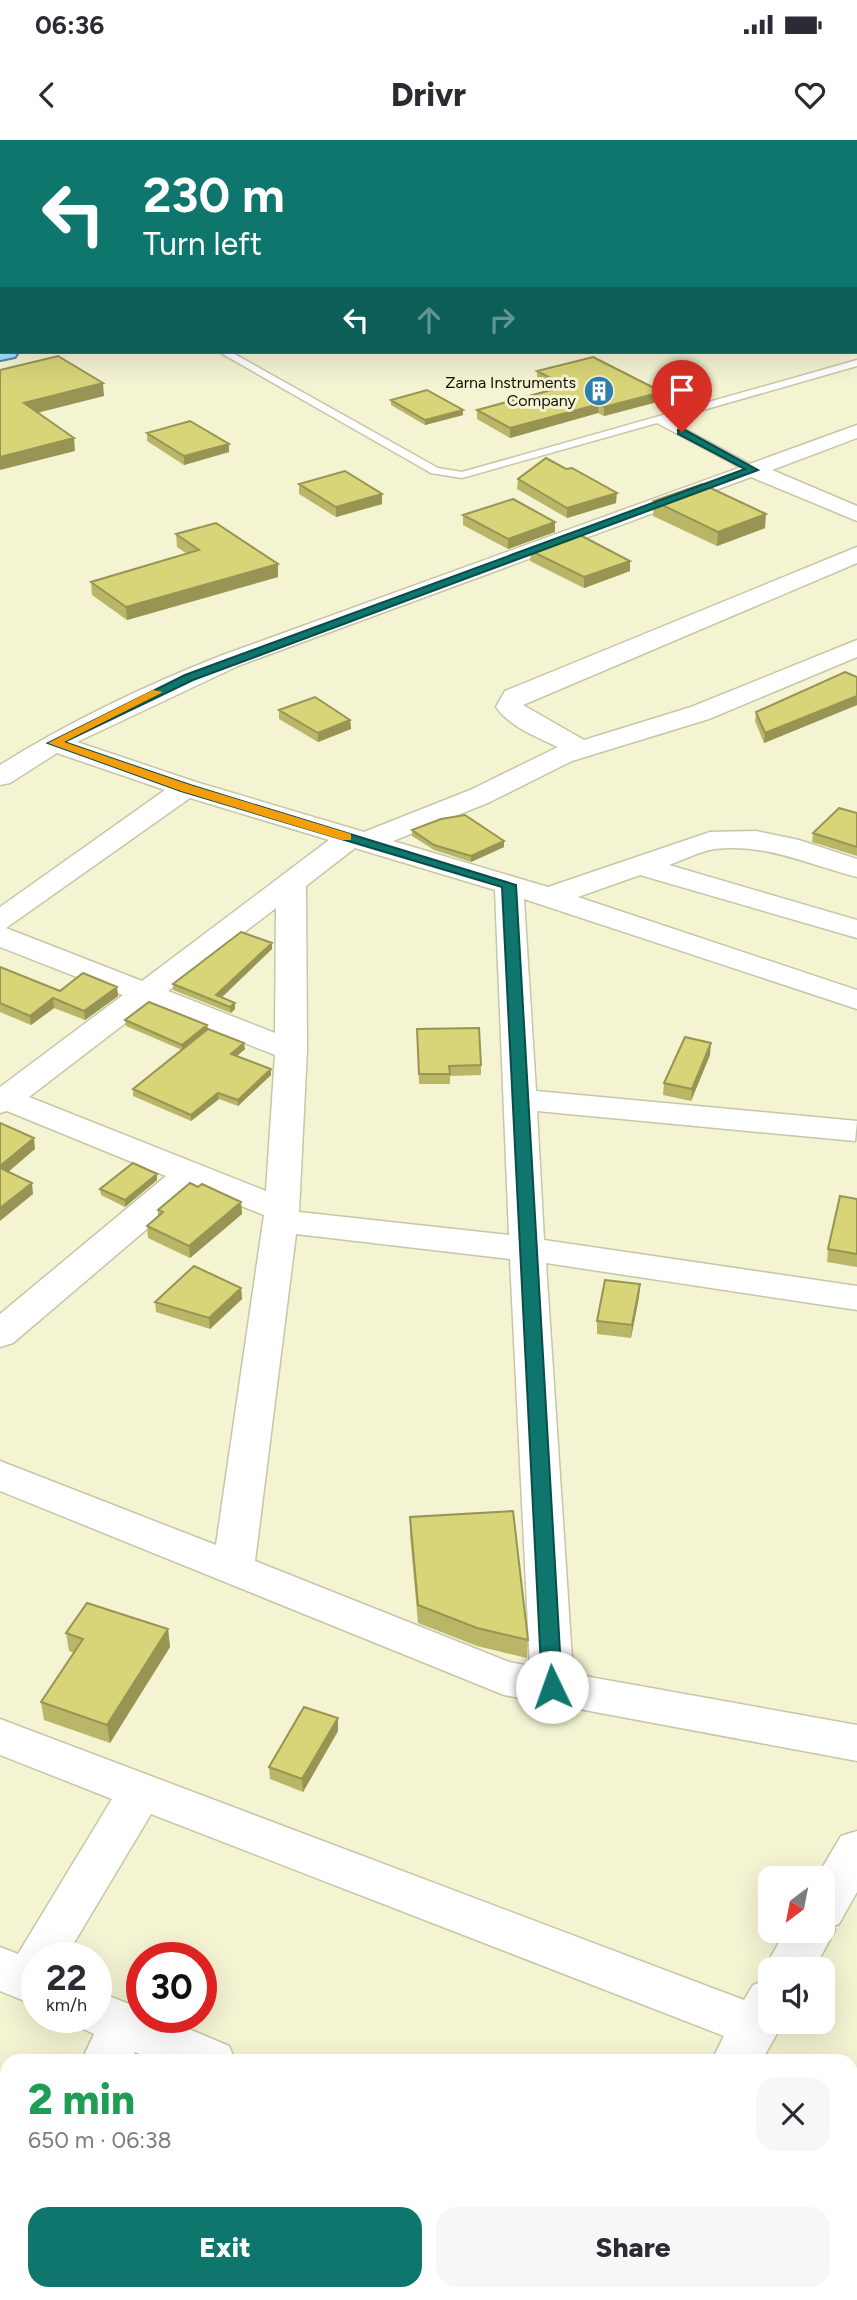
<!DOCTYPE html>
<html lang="en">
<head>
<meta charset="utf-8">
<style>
  body { margin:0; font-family:Figtree,sans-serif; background:#f7f7f7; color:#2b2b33; height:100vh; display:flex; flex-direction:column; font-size:26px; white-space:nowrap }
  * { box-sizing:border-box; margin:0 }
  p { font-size:23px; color:#7c7c81 }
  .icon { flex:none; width:38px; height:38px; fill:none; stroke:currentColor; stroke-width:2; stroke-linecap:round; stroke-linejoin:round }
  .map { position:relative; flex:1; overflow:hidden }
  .drawer { position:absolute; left:0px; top:1914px; width:858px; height:247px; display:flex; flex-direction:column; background:#fff; border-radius:21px 21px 0 0; box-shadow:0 7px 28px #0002 }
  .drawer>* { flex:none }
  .guide { position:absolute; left:0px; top:0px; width:858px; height:214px; box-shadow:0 7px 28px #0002; background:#0f766e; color:#fff; overflow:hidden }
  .needle { width:46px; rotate:212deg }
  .buttons { position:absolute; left:758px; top:1726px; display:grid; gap:14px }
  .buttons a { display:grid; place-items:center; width:77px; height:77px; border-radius:14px; background:#fff; box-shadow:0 7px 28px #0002; font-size:35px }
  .speed { position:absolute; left:21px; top:1802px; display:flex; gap:14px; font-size:35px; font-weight:700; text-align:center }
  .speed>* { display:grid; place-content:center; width:91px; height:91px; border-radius:50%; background:#fff; box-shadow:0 7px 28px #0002; line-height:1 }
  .speed small { font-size:18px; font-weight:400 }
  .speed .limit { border:10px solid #d22; background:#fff; color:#111 }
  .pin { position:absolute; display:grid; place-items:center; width:60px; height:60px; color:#fff; margin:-72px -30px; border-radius:50% 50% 50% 0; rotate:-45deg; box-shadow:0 0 7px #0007 }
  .pin .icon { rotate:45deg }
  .me { position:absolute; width:77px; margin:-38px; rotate:357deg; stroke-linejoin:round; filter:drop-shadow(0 0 5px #0008) }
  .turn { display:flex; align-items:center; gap:24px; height:147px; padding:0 28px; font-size:32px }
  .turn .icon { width:91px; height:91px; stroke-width:2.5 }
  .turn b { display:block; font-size:49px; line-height:60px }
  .lanes { display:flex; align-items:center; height:66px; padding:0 28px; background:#0003; justify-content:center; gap:35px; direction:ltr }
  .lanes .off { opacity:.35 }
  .round { display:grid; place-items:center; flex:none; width:74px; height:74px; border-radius:21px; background:#f7f7f7 }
  .headline { display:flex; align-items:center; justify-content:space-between; height:119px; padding:0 28px }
  h1 { font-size:42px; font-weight:800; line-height:52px; color:#1e9e55 }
  .primary-button { display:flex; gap:14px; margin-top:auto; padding:14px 28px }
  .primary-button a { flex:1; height:80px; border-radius:21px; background:#0f766e; color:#fff; font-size:28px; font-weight:800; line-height:80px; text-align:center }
  .primary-button a+a { background:#f7f7f7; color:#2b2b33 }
  .status { display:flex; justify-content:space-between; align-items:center; height:49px; padding:0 35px; background:#fff; direction:ltr }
  .status svg { height:19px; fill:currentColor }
  header { display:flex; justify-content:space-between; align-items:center; height:91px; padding:0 28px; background:#fff; font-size:32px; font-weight:800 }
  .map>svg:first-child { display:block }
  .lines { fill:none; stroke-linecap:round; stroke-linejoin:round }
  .lane-casing { stroke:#c7c6a7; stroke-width:3 }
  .street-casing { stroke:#c7c6a7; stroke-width:3 }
  .primary-casing { stroke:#4c84a5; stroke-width:4 }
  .lane { fill:#fff; fill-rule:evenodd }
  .street { fill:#fff; fill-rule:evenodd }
  .primary { fill:#a7dafd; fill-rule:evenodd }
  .wall { fill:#bab667 }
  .shaded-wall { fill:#979454 }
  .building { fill:#d8d478; stroke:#979454; stroke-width:2 }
  .route { fill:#0f766e; stroke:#0a4d48; stroke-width:2 }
  .slow { fill:#f59e0b }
  .labels { text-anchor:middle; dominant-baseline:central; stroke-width:6; stroke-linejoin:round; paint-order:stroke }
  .far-poi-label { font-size:16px; fill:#121106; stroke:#f4f3d2; text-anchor:end }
</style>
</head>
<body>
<div class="status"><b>06:36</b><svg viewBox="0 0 49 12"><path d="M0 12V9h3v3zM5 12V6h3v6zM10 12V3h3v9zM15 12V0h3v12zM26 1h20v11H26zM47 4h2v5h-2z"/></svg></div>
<header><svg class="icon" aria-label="back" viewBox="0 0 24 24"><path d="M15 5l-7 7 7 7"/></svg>Drivr<svg class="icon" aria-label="heart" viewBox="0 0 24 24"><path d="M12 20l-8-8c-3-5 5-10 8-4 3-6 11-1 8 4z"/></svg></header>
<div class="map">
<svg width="857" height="2160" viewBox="0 0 857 2160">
  <rect width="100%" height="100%" fill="#f4f3d2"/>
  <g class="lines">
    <g class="lane-casing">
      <path id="lane" d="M778,0H789L791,2H779Z
        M219,212H231L438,328L462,332L857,220V226L668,280L757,328V332H749L657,283L462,338L431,333Z"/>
    </g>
    <g class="street-casing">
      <path id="street" d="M856,104H857V116L856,115Z
        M857,285V298L772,330L857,366V381L751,337L238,526L77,602L196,642L364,692L470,650L558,607C537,597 510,587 496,567L505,551L857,407V423L523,565L584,600L691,567L857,500V517L709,579L572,621L490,662L393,701L548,747L710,692L756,691L799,700L857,719V737C809,725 766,703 715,709C700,711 683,720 669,725L857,780V798L640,735L578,757L857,850V869L524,759L536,951L857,981L855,1001L537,971L544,1100L857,1146V1170L546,1123L573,1534L857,1585V1621L504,1555L0,1351V1321L216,1405L264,1075L195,1048L13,1203L0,1207V1174L166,1036L7,971L0,973V947L123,855L0,807V767L165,650L57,613L10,643L0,645V625C69,582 144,546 220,516ZM190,658L329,700L142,841L6,788ZM355,708L495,750L509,1095L299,1072L307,910L306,746ZM276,768L275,893L168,851ZM149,865L275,915L266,1051L29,957ZM296,1094L510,1119L530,1526L509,1522L255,1421Z
        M0,1579L744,1860L753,1845L769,1839L764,1829L786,1790H822V1738H816L841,1696L857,1691V1752L839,1784L833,1786L835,1790L814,1829H770V1881H784L761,1922H711L724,1896L151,1674L65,1818H37V1866L0,1851V1807L18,1814L112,1659L0,1615Z
        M96,1851L142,1869V1878H163L229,1906L236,1922H157L135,1912L131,1922H81L94,1894L79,1887L74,1878H96Z
        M7,2086V2148L0,2151V2088Z
        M850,2141L857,2160H791L788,2154H850Z
        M571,2154H625L622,2160H568Z"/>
    </g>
    <g class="primary-casing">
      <path id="primary" d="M857,6V18H856V7Z
        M0,206L2,212H18L15,217L0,220Z"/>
    </g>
    <use href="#lane" class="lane"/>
    <use href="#street" class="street"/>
    <use href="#primary" class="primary"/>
  </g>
  <path class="wall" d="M0,0L2,2V41L0,40Z
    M107,0H451L455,2H111Z
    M537,231L662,252L661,261L604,276L598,273L510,298L477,279V270L553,249L537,241Z
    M391,260L463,270V275L425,285L391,265Z
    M147,293L229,304V312L184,325L147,301Z
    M518,339L616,363L567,378L517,349Z
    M299,344L382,354V364L336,377L299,354Z
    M654,361L765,388L717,406L653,376Z
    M463,375L555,392L508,409L463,385Z
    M176,394L278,437L127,480L92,455L91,442L187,414L177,407Z
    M531,411L630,431L584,448L530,421Z
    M857,537V565L764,603L755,581L756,572Z
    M279,570L350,580L351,589L318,602L279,579Z
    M857,673V716L812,702L813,693Z
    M412,690L504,707L471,722L434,710L412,696Z
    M272,809L221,857L235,863V869L231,873L173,850V844Z
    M0,827L60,851L117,847L118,856L85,880L54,868L31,885L0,872Z
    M125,880L207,885L208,890L245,909L237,916L271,929V935L238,966L219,959L191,981L133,956V949L182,910L126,886Z
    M417,889L481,925V935L450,936V944H419Z
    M710,915L691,961L663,955L664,943Z
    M157,1034V1040L125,1067L101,1055L100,1049Z
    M198,1047L241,1062L242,1074L190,1118L148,1098L147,1086L158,1076V1070Z
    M857,1059V1127L827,1122L828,1109Z
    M640,1144L639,1157L631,1198L597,1194V1181Z
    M241,1148L242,1159L210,1189L156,1172L155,1162Z
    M410,1377L528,1500L527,1518L477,1506L418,1483L410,1395Z
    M168,1489L170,1507L110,1603L44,1580L41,1562L74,1513L69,1511L66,1493Z
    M338,1578V1591L303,1652L270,1639L269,1627Z"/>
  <path class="shaded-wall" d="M201,0H253V1L192,2Z
    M0,121H2V131L0,132Z
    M103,243L104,256L25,276L24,263Z
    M662,252L661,261L604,276V267Z
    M599,264L598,273L510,298V288Z
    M463,270V275L425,285V280Z
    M74,298L75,311L0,330V317Z
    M229,304V312L184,325V316Z
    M617,353L616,363L567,378V368Z
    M382,354V364L336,377V367Z
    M766,374L765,388L717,406L718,392Z
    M555,382V392L508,409V399Z
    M630,421V431L584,448V437Z
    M278,424V437L127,480L126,467Z
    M857,556V565L764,603L765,593Z
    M350,580L351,589L318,602V593Z
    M504,701V707L471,722V716Z
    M272,803V809L217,862L216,855Z
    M117,847L118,856L85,880L84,871Z
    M53,858L54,868L31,885L30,876Z
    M235,863V869L231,873L230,867Z
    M207,885L208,891L183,911L182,905Z
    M244,903L245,909L232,920L231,914Z
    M711,903L710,915L691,961L692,949Z
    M271,929V935L238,966V960Z
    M218,953L219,959L191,981V975Z
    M34,998L35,1009L0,1039V1026Z
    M157,1034V1040L125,1067V1060Z
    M32,1043L33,1054L0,1081V1068Z
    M241,1062L242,1074L190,1118L189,1106Z
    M640,1144L639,1157L631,1198L632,1185Z
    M241,1148L242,1159L210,1189L209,1178Z
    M168,1489L170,1507L110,1603L107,1585Z
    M338,1578V1591L303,1652L302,1639Z"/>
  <path class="building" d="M0,0L5,2H2V30L0,29Z
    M129,0H201L192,2H133Z
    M258,0H451L455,2H261Z
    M856,127H857V144H856Z
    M58,216L103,243L24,263L74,298L0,317V230Z
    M593,217L662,252L604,267L599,264L510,288L477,270L566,246L537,231Z
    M427,250L463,270L425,280L391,260Z
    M190,281L229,304L184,316L147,293Z
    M546,318L566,329L572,328L617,353L567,368L518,339Z
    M345,331L382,354L336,367L299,344Z
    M702,344L766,374L718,392L654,361Z
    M513,359L555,382L508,399L463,375Z
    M216,383L278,424L126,467L91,442L199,410L176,394Z
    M578,394L630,421L584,437L531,411Z
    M845,532L857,537V556L765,593L756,572Z
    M315,557L350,580L318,593L279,570Z
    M839,668L857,673V707L813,693Z
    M465,675L504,701L471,716L434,705L412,690L441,679Z
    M241,792L272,803L216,855L235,863L230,867L173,844Z
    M0,827L60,851L83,833L117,847L84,871L53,858L30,876L0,863Z
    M149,862L207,885L182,905L125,880Z
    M479,888L481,925L449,926L450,934H419L417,889Z
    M208,889L244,903L231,914L271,929L238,960L218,953L191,975L133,949Z
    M685,897L711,903L692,949L664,943Z
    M0,983L34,998L0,1026Z
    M133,1023L157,1034L125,1060L100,1049Z
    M0,1028L32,1043L0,1068Z
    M190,1043L198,1047L202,1044L241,1062L189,1106L147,1086L163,1072L158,1070Z
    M840,1056L857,1059V1114L828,1109Z
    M194,1126L241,1148L209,1178L155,1162Z
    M605,1140L640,1144L632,1185L597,1181Z
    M513,1371L528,1500L477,1488L418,1465L410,1377Z
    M87,1463L168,1489L107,1585L41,1562L83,1499L66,1493Z
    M304,1567L338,1578L302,1639L269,1627Z"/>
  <path class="route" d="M678,290H685L758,330L193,540L64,602L190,645L516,745L562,1547L559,1552H545L542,1547L502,747L181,651L48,603L185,535L745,329L678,294Z"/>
  <path class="slow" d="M153,550L163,552L64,602L190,645L351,694V700H342L181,651L48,603Z"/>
  <defs>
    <g id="building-disc" transform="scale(1.575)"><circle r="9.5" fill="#2f7fb0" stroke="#f4f3d2"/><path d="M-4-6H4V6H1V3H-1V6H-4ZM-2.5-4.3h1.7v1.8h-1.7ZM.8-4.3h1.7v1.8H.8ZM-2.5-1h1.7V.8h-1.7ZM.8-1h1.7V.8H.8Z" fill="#fff"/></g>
  </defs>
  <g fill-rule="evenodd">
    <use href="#building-disc" x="599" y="251"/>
  </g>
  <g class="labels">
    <g class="far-poi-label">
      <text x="576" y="242">Zarna Instruments<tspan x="576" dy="18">Company</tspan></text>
    </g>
  </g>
</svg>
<div class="buttons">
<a><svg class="needle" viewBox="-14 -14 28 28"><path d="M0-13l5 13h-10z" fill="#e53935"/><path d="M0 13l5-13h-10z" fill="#7c7c81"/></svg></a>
<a><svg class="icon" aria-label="sound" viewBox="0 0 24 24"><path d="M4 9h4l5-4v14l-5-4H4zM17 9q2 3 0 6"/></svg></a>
</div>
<div class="speed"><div>22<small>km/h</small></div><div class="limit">30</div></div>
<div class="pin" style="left:682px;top:292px;background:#d93025"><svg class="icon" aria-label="arrive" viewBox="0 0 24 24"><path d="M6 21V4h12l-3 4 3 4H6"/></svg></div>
<svg class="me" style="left:552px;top:1547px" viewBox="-20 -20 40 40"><circle r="19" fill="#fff"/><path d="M0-13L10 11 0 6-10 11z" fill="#0f766e"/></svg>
<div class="guide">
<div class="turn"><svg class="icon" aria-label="left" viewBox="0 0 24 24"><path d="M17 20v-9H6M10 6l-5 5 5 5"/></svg><div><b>230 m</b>Turn left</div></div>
<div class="lanes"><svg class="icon" aria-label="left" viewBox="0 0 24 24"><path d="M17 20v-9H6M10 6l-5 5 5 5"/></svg><svg class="icon off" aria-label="ahead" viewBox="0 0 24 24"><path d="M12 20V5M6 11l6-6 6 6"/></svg><svg class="icon off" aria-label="right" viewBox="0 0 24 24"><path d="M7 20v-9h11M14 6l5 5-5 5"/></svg></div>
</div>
<section class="drawer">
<div class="headline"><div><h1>2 min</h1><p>650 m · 06:38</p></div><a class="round"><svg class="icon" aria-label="close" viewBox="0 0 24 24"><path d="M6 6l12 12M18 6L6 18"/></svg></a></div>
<div class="primary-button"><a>Exit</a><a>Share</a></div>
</section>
</div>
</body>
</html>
